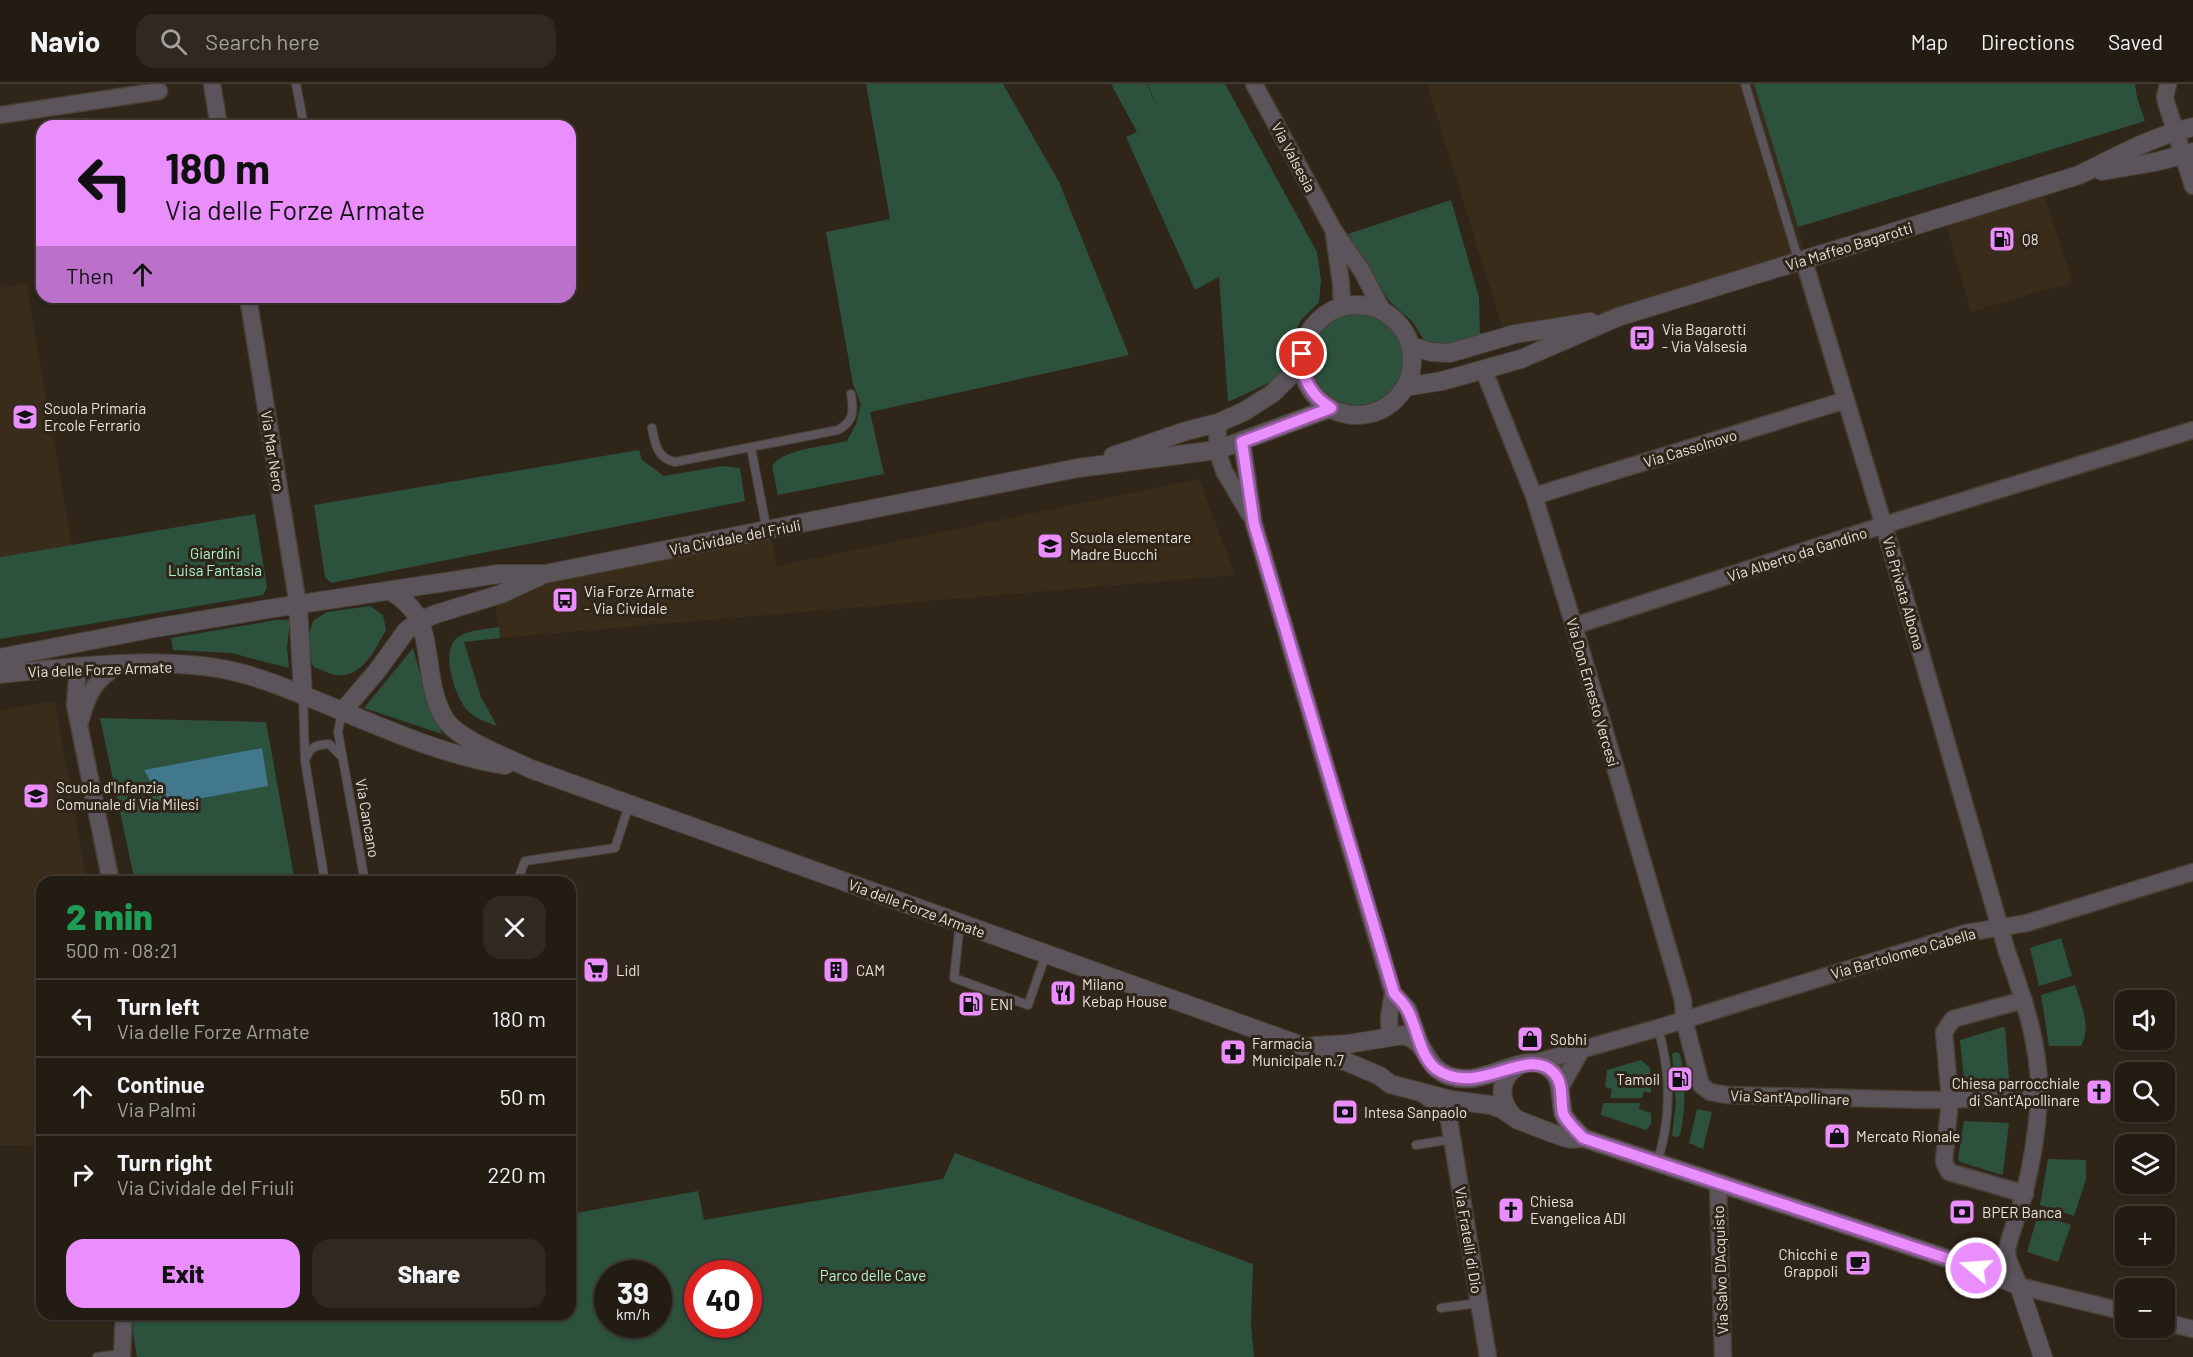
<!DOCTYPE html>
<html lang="en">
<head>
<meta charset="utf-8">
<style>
  body { margin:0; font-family:Barlow,sans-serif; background:#2f2921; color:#f1f3f6; height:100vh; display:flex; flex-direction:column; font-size:22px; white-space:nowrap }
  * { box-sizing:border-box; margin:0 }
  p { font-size:20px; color:#a3a1a0 }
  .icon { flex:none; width:33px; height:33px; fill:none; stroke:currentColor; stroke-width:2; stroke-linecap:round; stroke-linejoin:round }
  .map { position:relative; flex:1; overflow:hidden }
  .sheet { position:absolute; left:36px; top:792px; width:540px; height:444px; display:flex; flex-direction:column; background:#231c13; border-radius:18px; box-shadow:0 2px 4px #0004,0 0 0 2px #403a33 }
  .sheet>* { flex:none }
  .top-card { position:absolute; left:36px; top:36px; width:540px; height:183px; border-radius:18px; box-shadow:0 2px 4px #0004,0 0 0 2px #403a33; background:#ea8dfd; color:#111; overflow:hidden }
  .controls { position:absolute; left:2115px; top:906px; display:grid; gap:12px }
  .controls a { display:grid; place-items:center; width:60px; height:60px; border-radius:12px; background:#231c13; box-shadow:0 2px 4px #0004,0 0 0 2px #403a33; font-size:30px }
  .speed { position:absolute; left:594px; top:1176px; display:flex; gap:12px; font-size:30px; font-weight:700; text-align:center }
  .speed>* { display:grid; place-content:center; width:78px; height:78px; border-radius:50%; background:#231c13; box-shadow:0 2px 4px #0004,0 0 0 2px #403a33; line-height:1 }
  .speed small { font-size:15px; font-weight:400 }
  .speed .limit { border:9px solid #d22; background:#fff; color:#111 }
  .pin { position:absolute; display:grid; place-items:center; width:51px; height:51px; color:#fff; margin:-26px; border:3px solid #fff; border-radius:50%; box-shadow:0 2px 6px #0007 }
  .me { position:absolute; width:66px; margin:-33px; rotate:288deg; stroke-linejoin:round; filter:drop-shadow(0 0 4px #0008) }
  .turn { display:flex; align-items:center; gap:21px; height:126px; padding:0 30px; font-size:27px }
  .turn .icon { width:78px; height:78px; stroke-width:2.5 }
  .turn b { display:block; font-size:42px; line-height:51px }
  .then { display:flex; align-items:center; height:57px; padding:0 30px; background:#0003; gap:12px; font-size:22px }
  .round { display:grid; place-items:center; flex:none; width:63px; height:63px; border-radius:18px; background:#2f2921 }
  .summary { display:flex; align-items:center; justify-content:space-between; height:102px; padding:0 30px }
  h1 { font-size:36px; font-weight:800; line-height:45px; color:#1e9e55 }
  .action { display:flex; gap:12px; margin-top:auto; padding:12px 30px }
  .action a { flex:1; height:69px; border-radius:18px; background:#ea8dfd; color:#111; font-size:24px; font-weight:800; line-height:69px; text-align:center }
  .action a+a { background:#2f2921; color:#f1f3f6 }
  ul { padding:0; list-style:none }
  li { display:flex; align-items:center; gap:18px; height:78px; padding:0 30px; border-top:2px solid #403a33 }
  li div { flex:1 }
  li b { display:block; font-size:22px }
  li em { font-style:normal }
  header { display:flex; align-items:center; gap:36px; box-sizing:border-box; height:84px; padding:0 30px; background:#231c13; border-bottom:2px solid #403a33 }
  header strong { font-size:28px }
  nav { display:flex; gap:33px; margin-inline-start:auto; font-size:21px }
  .search { width:420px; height:54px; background:#2f2921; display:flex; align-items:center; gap:15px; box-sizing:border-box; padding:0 21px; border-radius:18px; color:#a3a1a0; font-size:22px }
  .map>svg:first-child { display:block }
  .built { fill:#3a2c1a }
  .green { fill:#2c523e; fill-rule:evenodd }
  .water { fill:#41788b }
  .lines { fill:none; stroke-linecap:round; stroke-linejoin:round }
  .service-casing { stroke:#494034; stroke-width:10 }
  .minor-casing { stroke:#494034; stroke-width:19 }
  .tertiary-casing { stroke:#494034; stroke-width:20 }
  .service { stroke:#5b555b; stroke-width:8 }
  .minor { stroke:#5b555b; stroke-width:16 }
  .tertiary { stroke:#5b555b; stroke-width:18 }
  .route-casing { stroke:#985ca4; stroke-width:15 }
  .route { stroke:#ea8dfd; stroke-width:10 }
  .labels { text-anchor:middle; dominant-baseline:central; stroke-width:6; stroke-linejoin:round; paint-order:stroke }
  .street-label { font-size:15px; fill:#eae3dc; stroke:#2f2519 }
  .poi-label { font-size:15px; fill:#eae3dc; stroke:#2f2519; text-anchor:start }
  .park-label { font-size:15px; fill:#abf6cb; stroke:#2f2519 }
</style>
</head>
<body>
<header>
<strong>Navio</strong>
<div class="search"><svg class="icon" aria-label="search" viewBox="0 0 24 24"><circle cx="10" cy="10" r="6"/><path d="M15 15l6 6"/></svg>Search here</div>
<nav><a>Map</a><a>Directions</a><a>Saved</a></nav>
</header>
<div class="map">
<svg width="2193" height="1273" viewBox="0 0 2193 1273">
  <rect width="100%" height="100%" fill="#2f2519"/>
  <path class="built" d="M1427,0H1754L1807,174L1618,232L1505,252Z
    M2043,107L2072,198L1971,228L1945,137Z
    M26,199L72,461L0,473V204Z
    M1199,395L1235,491L500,554L494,513L533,496L771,451L777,482Z
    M55,617L87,798H42V1062L0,1061V626Z"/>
  <path class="green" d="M866,0H1003L1059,98L1129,271L870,328L884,390L778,411L772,382C782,365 827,362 847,357L856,340L861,320L853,300L826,148L890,135Z
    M1111,0H1147L1157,23L1148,0H1225L1317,168L1321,196L1319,218L1301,236L1292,256L1288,281L1271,298L1228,318L1219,193L1195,206L1126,53L1137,48Z
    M1754,0H2135L2137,14L2145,37L1798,143Z
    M1451,116L1479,213L1480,251L1443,261L1424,256L1412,237L1389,217L1348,150Z
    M1311 275a46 46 0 1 1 92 0a46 46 0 1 1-92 0Z
    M639,366L642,376L664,392L722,382L740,384L745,417L331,499L325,493L314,421Z
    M255,430L267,503L263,511L0,555V473Z
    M370,522L383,531L386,546C375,565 363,594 336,591C329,590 320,585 314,583L308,572L309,550L313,537L327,528Z
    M276,536H290L287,563L289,584L231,569L173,566L171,554Z
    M499,543L500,554L464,558L481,613L497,642C486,638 476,635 468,627C455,614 439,566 458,553C468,546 487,545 499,543Z
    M413,564L425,608L442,650L364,624Z
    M100,634L266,638L295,798H135Z
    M2061,854L2072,892L2039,902L2030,864Z
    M2075,901C2081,921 2092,942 2081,962H2049L2041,911Z
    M2003,943L2005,944L2009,994L2007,996L1964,995L1960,956Z
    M1677,968L1680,970C1686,998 1686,1023 1680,1051L1677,1053L1672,1052L1676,1018L1672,970Z
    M1641,976L1650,984L1651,1009L1644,1007L1642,1014H1610L1612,1005L1605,1003L1607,986Z
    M1603,1019H1640L1639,1025L1651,1029V1040L1646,1046L1601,1031Z
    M1697,1025L1712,1028L1703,1065L1689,1059Z
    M1964,1037L2009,1039L2003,1090L2002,1091L1960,1078L1958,1075Z
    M955,1069L1253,1180L1251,1240L1254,1273H137L133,1249L134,1230H570V1130L698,1107L704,1136L943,1095ZM608,1190H658V1240H608ZM698,1190H748V1240H698Z
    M2048,1075L2086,1076V1095L2074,1132L2040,1121Z
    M2038,1130L2071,1141L2058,1178L2027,1168Z"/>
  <path class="water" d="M262,664L268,702L164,721L144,686Z"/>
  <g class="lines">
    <g class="service-casing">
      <path id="service" d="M296,0L304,42
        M1745,0L1799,178
        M652,344C655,360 657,374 675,378L838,346C854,337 854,328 851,310
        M751,364L767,447
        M303,611L305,677L325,798
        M342,628L338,648L365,798
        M306,674C311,662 316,661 329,660L341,672
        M517,798L525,777L615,764L629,721
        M960,839L954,894L1028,921L1046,870
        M1416,1061L1453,1055
        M1657,1079C1672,1033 1671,989 1658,944
        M1441,1224L1478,1219
        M97,1273L121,1270"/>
    </g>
    <g class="minor-casing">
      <path id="minor" d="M212,0L219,42
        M1254,0L1334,147L1362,187L1382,226
        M2168,0L2165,13L2166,18L2193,102
        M0,31L159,7
        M1334,151L1341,199L1342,223
        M1804,177L1890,462L2007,868C2024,915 2041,964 2039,1015C2037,1047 2032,1080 2024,1110C2021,1124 2008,1155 2007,1167C2007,1178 2016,1192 2019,1202L2126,1228
        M248,213L298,521
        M1484,287L1534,412L1574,542L1683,916L1684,935L1701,1001L1710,1008L1727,1011L1928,1016L2039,1013
        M1218,339L1217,366L1224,387L1250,431
        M1242,358L1254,440L1393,909L1408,925L1420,959
        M1534,412L1846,316
        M1574,542L1884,441L2193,346
        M78,582L75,621L111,798
        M81,635C88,608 95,597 118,581
        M2024,916L1953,935L1944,948L1950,1015L1944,1078L1949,1088L2025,1110
        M1390,952L1389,933L1393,909
        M1534,979L1658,944L1966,849L2027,839L2193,788
        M1561,1002L1583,963
        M1420,1007L1444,1027L1449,1036L1488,1273
        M1718,1099L1723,1273
        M2164,1238L2193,1245
        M122,1273L124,1230"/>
    </g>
    <g class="tertiary-casing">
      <path id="tertiary" d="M2102,87L2155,78L2193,68
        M1302 276a55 55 0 1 1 110 0a55 55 0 1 1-110 0Z
        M1411,262L1431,268L1450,269L1515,250L1590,238
        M1405,303L1442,297L1521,275L1618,233L2079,91C2116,73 2153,52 2193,43
        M1113,372L1186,347L1218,339L1245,327L1273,309L1302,280
        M391,507C400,513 409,520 415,529C433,556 424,606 447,638C462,657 508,674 531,685L1347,978L1380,992L1390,1000L1451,1016L1491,1021L1502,1025L1518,1036L1560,1052L1570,1055L1583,1054L1976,1184L2019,1202L2043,1273
        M298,521L303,611
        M0,574L155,544L268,525L498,490H545L1078,384L1217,366L1331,324
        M0,590C74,583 172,570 244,590C278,599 309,614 342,627C392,648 451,673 505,681
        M342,628L377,587L406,547L419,537L436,530L501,510L540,492
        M1314,962L1348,960L1403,951C1429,957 1422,982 1449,992C1484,1004 1518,970 1543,981C1564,990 1559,1010 1563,1029C1566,1038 1577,1047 1583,1054
        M1512,1031C1498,1015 1499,994 1518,982"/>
    </g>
    <use href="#service" class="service"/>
    <use href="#minor" class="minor"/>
    <use href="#tertiary" class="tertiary"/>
  </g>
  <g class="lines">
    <g class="route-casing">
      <path id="route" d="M1302,270C1301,293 1311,312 1331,324L1242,358L1254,440L1394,909C1398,914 1405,920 1408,927C1417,943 1420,973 1436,985C1478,1015 1527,960 1554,989C1564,1000 1560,1015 1563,1029C1566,1038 1577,1047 1583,1054L1976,1184"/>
    </g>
    <use href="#route" class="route"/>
  </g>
  <defs>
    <g id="fuel-square" transform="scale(1.35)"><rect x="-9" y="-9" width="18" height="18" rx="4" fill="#ea8dfd" stroke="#2f2519"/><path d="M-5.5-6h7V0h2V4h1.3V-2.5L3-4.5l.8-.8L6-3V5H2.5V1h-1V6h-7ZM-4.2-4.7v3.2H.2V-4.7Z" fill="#111"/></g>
    <g id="bus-square" transform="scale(1.35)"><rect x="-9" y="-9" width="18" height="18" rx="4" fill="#ea8dfd" stroke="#2f2519"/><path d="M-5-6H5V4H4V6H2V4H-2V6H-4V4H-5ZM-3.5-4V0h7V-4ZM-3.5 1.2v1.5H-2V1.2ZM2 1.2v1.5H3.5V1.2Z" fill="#111"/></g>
    <g id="school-square" transform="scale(1.35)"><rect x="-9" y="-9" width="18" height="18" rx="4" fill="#ea8dfd" stroke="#2f2519"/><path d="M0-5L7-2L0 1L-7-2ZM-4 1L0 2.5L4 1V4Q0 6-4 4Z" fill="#111"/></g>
    <g id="supermarket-square" transform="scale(1.35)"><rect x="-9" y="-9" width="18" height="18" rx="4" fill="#ea8dfd" stroke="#2f2519"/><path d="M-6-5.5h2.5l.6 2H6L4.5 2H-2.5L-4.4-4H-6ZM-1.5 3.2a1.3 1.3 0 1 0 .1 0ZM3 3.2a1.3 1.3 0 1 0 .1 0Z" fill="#111"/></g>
    <g id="building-square" transform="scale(1.35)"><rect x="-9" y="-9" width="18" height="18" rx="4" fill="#ea8dfd" stroke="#2f2519"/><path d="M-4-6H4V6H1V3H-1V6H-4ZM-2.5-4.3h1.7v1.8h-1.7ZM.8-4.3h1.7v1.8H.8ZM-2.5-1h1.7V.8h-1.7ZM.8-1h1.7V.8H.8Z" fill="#111"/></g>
    <g id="restaurant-square" transform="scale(1.35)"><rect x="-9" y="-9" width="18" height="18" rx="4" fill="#ea8dfd" stroke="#2f2519"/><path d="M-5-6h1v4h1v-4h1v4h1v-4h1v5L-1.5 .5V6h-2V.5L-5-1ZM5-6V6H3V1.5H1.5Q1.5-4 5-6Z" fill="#111"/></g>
    <g id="shop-square" transform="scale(1.35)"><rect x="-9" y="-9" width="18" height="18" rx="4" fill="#ea8dfd" stroke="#2f2519"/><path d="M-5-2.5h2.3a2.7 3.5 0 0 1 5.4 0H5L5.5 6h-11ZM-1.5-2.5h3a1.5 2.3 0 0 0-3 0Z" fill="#111"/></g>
    <g id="pharmacy-square" transform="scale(1.35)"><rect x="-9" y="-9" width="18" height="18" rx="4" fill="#ea8dfd" stroke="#2f2519"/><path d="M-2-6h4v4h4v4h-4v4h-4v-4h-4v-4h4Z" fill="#111"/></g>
    <g id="church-square" transform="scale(1.35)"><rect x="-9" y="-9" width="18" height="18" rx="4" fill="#ea8dfd" stroke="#2f2519"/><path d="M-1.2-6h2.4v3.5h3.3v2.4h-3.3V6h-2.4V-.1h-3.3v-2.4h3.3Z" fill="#111"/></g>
    <g id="bank-square" transform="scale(1.35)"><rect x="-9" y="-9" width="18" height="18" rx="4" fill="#ea8dfd" stroke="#2f2519"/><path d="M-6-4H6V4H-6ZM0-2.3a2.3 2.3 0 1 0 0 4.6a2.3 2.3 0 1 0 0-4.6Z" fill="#111"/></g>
    <g id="cafe-square" transform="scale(1.35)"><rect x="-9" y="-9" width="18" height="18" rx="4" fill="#ea8dfd" stroke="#2f2519"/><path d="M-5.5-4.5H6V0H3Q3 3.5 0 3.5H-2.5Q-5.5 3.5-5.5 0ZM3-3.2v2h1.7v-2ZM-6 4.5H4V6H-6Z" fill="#111"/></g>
  </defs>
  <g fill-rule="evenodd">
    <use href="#fuel-square" x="2002" y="155"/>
    <use href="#bus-square" x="1642" y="254"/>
    <use href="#school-square" x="25" y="333"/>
    <use href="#school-square" x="1050" y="462"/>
    <use href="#bus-square" x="565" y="516"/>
    <use href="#school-square" x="36" y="712"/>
    <use href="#supermarket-square" x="596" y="886"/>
    <use href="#building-square" x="836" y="886"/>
    <use href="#restaurant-square" x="1063" y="909"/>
    <use href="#fuel-square" x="971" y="920"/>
    <use href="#shop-square" x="1530" y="955"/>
    <use href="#pharmacy-square" x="1233" y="968"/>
    <use href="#fuel-square" x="1680" y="995"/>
    <use href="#church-square" x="2099" y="1008"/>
    <use href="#bank-square" x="1345" y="1028"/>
    <use href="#shop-square" x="1837" y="1052"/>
    <use href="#church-square" x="1511" y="1126"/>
    <use href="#bank-square" x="1962" y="1128"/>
    <use href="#cafe-square" x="1858" y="1179"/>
  </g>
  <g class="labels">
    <g class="street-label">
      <text transform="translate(1294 73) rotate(62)">Via Valsesia</text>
      <text transform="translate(1849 162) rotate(-17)">Via Maffeo Bagarotti</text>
      <text transform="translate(1690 364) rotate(-17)">Via Cassolnovo</text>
      <text transform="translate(273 367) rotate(81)">Via Mar Nero</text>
      <text transform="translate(735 453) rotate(-11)">Via Cividale del Friuli</text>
      <text transform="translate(1797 470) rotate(-18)">Via Alberto da Gandino</text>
      <text transform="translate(1904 509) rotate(74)">Via Privata Albona</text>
      <text transform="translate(100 585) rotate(-2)">Via delle Forze Armate</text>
      <text transform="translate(1593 608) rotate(74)">Via Don Ernesto Vercesi</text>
      <text transform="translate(368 734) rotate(80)">Via Cancano</text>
      <text transform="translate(917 824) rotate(20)">Via delle Forze Armate</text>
      <text transform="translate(1903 869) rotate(-16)">Via Bartolomeo Cabella</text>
      <text transform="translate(1790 1013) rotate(2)">Via Sant'Apollinare</text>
      <text transform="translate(1469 1156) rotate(81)">Via Fratelli di Dio</text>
      <text transform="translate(1720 1186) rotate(-92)">Via Salvo D'Acquisto</text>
    </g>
    <g class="poi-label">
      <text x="2022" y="155">Q8</text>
      <text x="1662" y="245">Via Bagarotti<tspan x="1662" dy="17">- Via Valsesia</tspan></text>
      <text x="44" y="324">Scuola Primaria<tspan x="44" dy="17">Ercole Ferrario</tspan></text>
      <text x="1070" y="453">Scuola elementare<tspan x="1070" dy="17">Madre Bucchi</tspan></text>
      <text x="584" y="507">Via Forze Armate<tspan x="584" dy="17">- Via Cividale</tspan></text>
      <text x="56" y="703">Scuola d'Infanzia<tspan x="56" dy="17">Comunale di Via Milesi</tspan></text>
      <text x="616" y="886">Lidl</text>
      <text x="856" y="886">CAM</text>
      <text x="1082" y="900">Milano<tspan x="1082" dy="17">Kebap House</tspan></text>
      <text x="990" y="920">ENI</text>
      <text x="1550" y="955">Sobhi</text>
      <text x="1252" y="959">Farmacia<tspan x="1252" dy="17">Municipale n.7</tspan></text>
      <text x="1660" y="995" text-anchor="end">Tamoil</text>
      <text x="2080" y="999" text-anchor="end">Chiesa parrocchiale<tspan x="2080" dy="17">di Sant'Apollinare</tspan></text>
      <text x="1364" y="1028">Intesa Sanpaolo</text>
      <text x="1856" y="1052">Mercato Rionale</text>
      <text x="1530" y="1117">Chiesa<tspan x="1530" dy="17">Evangelica ADI</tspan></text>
      <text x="1982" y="1128">BPER Banca</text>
      <text x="1838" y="1170" text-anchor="end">Chicchi e<tspan x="1838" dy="17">Grappoli</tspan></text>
    </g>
    <g class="park-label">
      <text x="215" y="469">Giardini<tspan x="215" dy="17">Luisa Fantasia</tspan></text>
      <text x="873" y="1191">Parco delle Cave</text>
    </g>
  </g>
</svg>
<div class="controls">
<a><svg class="icon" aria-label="sound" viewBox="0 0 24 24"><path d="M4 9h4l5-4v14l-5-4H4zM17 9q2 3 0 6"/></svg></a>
<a><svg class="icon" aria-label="search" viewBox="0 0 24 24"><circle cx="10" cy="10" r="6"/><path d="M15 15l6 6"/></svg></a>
<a><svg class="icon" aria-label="layers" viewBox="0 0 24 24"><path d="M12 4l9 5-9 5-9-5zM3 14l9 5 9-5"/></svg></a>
<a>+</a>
<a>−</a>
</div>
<div class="speed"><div>39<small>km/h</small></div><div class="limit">40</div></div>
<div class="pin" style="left:1302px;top:270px;background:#d93025"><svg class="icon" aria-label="arrive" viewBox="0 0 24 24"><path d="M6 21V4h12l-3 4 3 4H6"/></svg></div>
<svg class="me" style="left:1976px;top:1184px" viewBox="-20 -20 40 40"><circle r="17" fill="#ea8dfd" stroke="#fff" stroke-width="3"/><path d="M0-11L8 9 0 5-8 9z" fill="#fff"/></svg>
<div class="top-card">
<div class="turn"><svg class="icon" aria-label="left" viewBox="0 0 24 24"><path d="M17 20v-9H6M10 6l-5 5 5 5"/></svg><div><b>180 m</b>Via delle Forze Armate</div></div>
<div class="then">Then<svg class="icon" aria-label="ahead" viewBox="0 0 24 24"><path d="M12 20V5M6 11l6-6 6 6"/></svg></div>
</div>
<section class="sheet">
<div class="summary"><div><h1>2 min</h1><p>500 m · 08:21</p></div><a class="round"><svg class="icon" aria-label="close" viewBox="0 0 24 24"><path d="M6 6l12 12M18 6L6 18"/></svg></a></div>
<ul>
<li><svg class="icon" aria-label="left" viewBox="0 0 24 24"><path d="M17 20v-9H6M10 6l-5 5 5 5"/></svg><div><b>Turn left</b><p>Via delle Forze Armate</p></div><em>180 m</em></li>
<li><svg class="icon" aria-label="ahead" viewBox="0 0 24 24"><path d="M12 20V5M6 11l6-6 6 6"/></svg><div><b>Continue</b><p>Via Palmi</p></div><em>50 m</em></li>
<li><svg class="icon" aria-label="right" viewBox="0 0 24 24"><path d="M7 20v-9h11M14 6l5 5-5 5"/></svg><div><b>Turn right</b><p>Via Cividale del Friuli</p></div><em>220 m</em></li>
</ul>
<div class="action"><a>Exit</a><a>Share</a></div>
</section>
</div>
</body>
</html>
